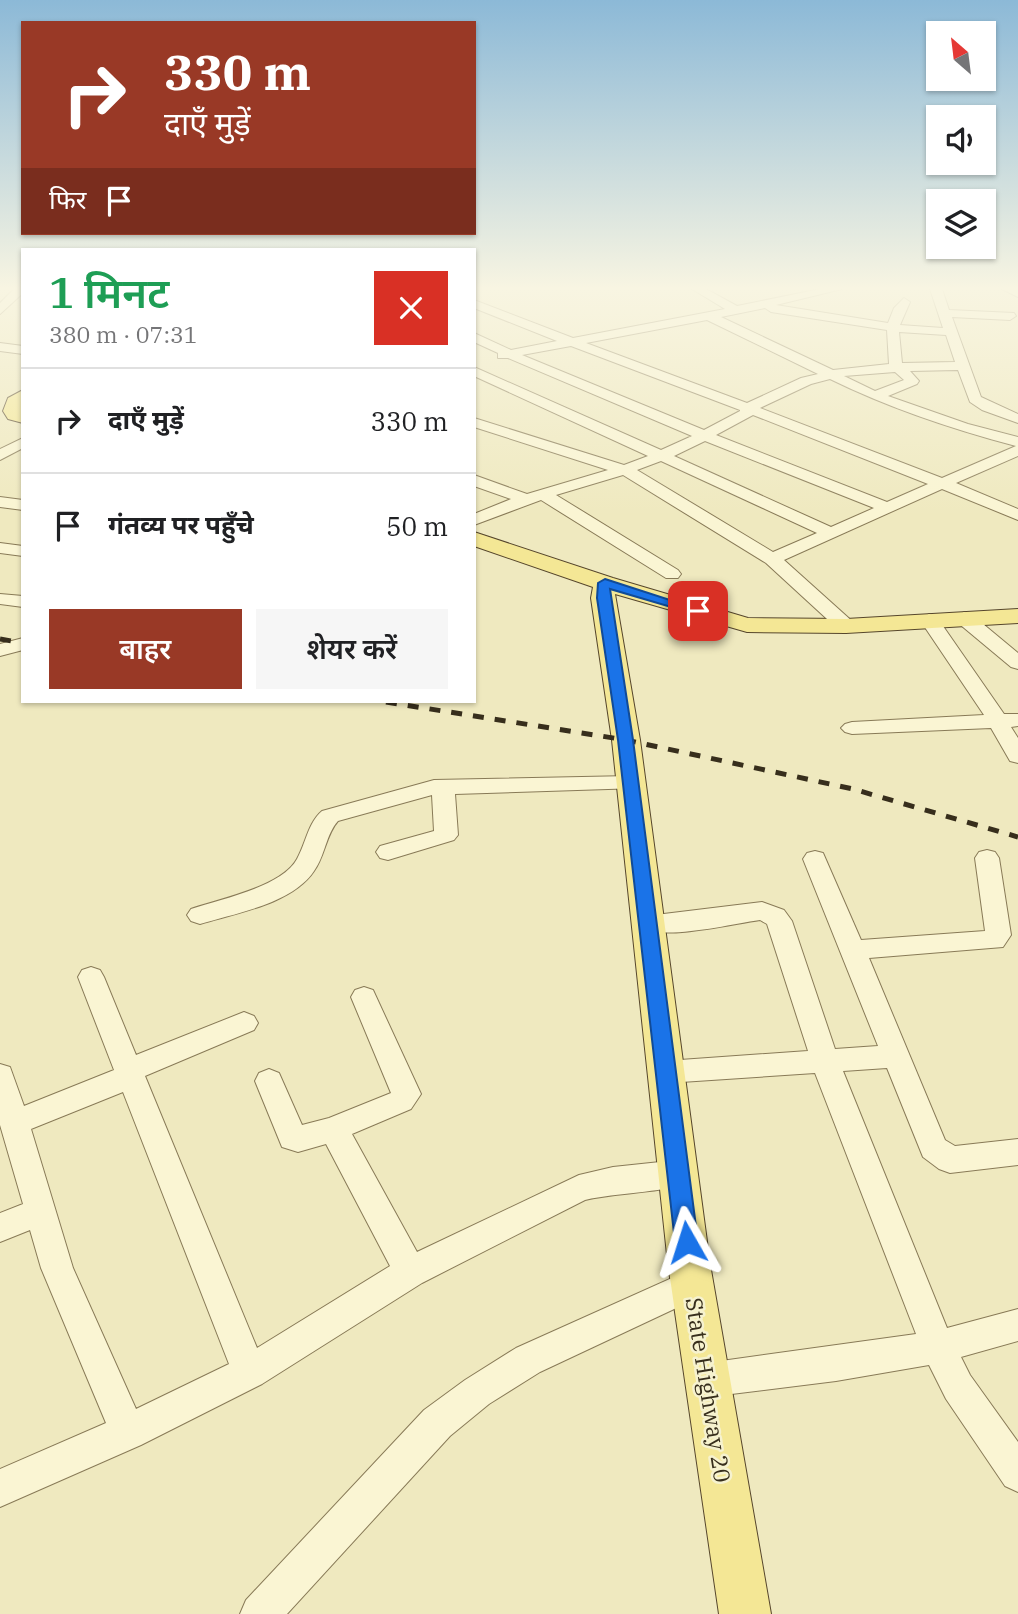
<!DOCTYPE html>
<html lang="hi">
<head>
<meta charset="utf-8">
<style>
  body { margin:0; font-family:"IBM Plex Serif","Noto Sans Devanagari",serif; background:#f6f6f6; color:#202124; height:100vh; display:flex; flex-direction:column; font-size:26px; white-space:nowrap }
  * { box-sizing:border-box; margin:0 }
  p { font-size:23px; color:#757577 }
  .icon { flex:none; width:38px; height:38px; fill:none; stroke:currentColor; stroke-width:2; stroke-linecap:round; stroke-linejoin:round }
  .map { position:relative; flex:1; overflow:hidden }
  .sheet { position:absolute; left:21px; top:248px; width:455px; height:455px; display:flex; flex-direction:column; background:#fff; border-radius:0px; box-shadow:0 2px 5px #0004 }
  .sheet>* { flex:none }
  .banner { position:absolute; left:21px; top:21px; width:455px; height:214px; border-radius:0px; box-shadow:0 2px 5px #0004; background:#993926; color:#fff; overflow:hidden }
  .needle { width:46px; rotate:332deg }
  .buttons { position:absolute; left:926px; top:21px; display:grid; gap:14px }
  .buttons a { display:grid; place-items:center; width:70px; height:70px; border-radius:0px; background:#fff; box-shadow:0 2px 5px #0004; font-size:35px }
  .pin { position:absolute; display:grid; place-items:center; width:60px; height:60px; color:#fff; margin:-30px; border-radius:14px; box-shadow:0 4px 10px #0006 }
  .me { position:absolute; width:77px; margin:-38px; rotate:354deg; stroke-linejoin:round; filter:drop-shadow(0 0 5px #0008) }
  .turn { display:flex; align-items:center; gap:24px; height:147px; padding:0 28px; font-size:32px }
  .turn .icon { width:91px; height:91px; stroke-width:2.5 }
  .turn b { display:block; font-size:49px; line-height:60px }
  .then { display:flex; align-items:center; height:66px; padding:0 28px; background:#0003; gap:14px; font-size:26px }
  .round { display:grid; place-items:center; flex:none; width:74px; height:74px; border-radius:0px; background:#f6f6f6 }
  .overview { display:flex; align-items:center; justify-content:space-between; height:119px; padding:0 28px }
  h1 { font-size:42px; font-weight:600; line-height:52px; color:#1e9e55 }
  .button { display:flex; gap:14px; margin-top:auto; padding:14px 28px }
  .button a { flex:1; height:80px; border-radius:0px; background:#993926; color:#fff; font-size:28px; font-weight:600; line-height:80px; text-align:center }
  .button a+a { background:#f6f6f6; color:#202124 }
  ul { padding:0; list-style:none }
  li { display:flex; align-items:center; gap:21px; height:105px; padding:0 28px; border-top:2px solid #e0e0e0 }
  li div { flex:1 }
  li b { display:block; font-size:26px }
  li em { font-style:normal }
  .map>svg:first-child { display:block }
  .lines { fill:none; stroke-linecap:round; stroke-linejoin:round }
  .minor-casing { stroke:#887a57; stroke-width:2 }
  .major-casing { stroke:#56462c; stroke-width:2 }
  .minor { fill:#faf5d3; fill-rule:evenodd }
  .major { fill:#f4e795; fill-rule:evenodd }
  .rail { stroke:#372e1c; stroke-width:5; stroke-dasharray:11 11; stroke-linecap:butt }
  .route { fill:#1a73e8; stroke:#114b97; stroke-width:2 }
  .labels { text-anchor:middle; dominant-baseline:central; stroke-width:5; stroke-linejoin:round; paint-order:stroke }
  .near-street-label { font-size:23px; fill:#372e1c; stroke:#f6f2cf }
</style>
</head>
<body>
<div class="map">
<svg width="1018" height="1614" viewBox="0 0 1018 1614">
  <rect width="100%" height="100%" fill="#efe9bf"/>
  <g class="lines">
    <g class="minor-casing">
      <path id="minor" d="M14,289H23V293L0,314V303Z
        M692,289H706L737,306L820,289H842L776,305L888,323L894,308L904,298L910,302L900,325L943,328L930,289H942L949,310L1014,313L1016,316L1010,320L952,317L981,397L1018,414V423L982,410L970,402L958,370L910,371L919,381L917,384L888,396L968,424L1018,437V456L956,483L1018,509V520L942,489L784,560L853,622L855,626L846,632L839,630L766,563L623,475L556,495L678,570L681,574L678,578H666L541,500L474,525V514L511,499L474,486V475L527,494L608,470L474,427V418L624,465L648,456L474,376V367L661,450L692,436L508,358H498V353L474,342V333L511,350L557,341L474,308V300L573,338L725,309ZM765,308L771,312L887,330L889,364L833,370L721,317ZM707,320L818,374L801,378L747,403L586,343ZM899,332L946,335L955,362L902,363ZM571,346L740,410V411L704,430L522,355ZM895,372L904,380L875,391L844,376ZM830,379C889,408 952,429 1016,446L942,478L760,408L811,384ZM753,415L928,484L887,502L716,435ZM705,441L874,508L831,527L674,456ZM661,461L817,533L773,552L637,470Z
        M1002,289H1018V297Z
        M0,343L23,346V354L0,351Z
        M23,438V448L0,460V449Z
        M0,497L23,500V510L0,507Z
        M0,543L23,546V556L0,553Z
        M0,594L23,596V607L0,604Z
        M964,612L971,614L1018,653V669L1011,667L957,622L955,618Z
        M929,614L936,616L1004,714H1018V726L1011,727L1018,738V763L1010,761L991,728L852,734L845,732L841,728L845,724L852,722L984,715L920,620Z
        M23,638V650L0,656V644Z
        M631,776L639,778L642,783L639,788L455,794L458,835L454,840L388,860L380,858L376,852L380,846L434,831L432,795L338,821C326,834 325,856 314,871C292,904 236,913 200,924L191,921L187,915L191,909C220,899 282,887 297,859C306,843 308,823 322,811L434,780Z
        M987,850L995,852L999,858L1011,935L1003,947L869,958L945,1140L955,1146L1018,1139V1165L950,1173L939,1169L923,1157L887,1068L843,1071L947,1328L1018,1309V1341L961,1357L970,1375L1018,1442V1492L1005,1486L946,1399L929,1365L836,1381L707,1397L695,1392L689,1380L695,1368L707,1363L916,1334L815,1073L666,1083L656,1080L652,1072L656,1064L666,1061L808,1051L767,924L760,920C726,925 672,939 639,929L635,923L639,917L762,902L784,910L792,921L835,1049L878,1046L803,859L807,853L815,851L823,853L861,940L985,931L975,858L979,852Z
        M91,967L100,970L104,977L136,1055L244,1012L254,1016L258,1023L254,1030L145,1076L257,1348L390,1266L326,1144L298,1152L282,1147L255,1081L259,1073L269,1069L279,1073L302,1125L329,1118L391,1093L351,997L355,990L364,987L373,990L421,1094L411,1109L352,1134L417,1252L579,1175L613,1167L679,1160L690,1164L694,1173L690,1182C657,1194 619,1192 585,1200L422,1283L262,1384L141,1445L0,1507V1469L106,1423L41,1268L30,1230L0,1242V1213L23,1204L0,1125V1064L10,1067L24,1106L114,1070L78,977L82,970ZM123,1092L229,1364L136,1409L73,1268L31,1129Z
        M692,1269L704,1273L708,1284L704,1295L540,1372L489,1404L450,1436L287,1614H240L246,1600L424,1410L465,1380L516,1348Z"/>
    </g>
    <g class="major-casing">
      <path id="major" d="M23,390V423L8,419L3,411L8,398Z
        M474,532L613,578L748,618L846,619L1018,609V623L846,633L747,632L615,594L640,740L710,1264L771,1614H719L668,1264L612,740L591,598L593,587L474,546Z"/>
    </g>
    <use href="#minor" class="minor"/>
    <use href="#major" class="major"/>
    <path class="rail" d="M0,639L23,643
      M386,702L626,740L853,789L1018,837"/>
  </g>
  <linearGradient id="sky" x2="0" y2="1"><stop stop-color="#8cb9d7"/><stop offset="0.56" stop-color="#f8f5e2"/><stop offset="1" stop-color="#f8f5e2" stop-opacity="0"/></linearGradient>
  <rect width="1018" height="515" fill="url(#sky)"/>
  <path class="route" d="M605,579L704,611L698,615L610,589L633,740L698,1242L694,1249L687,1252L679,1249L675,1242L618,740L597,598L598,583Z"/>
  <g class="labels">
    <g class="near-street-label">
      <text transform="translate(709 1390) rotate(81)">State Highway 20</text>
    </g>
  </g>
</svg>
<div class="buttons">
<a><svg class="needle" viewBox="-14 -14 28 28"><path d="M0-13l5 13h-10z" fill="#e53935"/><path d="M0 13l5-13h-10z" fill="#757577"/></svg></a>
<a><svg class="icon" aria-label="sound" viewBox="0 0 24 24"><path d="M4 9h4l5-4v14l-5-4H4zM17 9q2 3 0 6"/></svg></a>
<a><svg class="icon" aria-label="layers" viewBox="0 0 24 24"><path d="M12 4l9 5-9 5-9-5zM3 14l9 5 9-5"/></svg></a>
</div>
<div class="pin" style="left:698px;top:611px;background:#d93025"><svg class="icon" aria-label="arrive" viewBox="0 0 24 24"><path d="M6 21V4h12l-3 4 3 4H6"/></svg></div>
<svg class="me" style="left:687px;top:1242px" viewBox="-20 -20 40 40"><path d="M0-17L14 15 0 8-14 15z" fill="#1a73e8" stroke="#fff" stroke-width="4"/></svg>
<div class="banner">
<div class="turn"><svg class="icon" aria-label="right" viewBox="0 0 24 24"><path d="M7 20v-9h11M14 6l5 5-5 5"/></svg><div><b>330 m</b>दाएँ मुड़ें</div></div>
<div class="then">फिर<svg class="icon" aria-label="arrive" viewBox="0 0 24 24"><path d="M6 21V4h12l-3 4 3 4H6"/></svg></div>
</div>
<section class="sheet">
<div class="overview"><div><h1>1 मिनट</h1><p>380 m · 07:31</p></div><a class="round" style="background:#d93025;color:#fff"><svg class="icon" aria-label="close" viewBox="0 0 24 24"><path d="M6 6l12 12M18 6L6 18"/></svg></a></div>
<ul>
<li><svg class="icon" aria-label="right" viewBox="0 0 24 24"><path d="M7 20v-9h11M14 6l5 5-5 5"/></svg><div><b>दाएँ मुड़ें</b></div><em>330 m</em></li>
<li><svg class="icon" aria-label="arrive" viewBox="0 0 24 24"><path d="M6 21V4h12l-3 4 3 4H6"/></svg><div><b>गंतव्य पर पहुँचे</b></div><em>50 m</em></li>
</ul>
<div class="button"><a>बाहर</a><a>शेयर करें</a></div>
</section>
</div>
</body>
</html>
